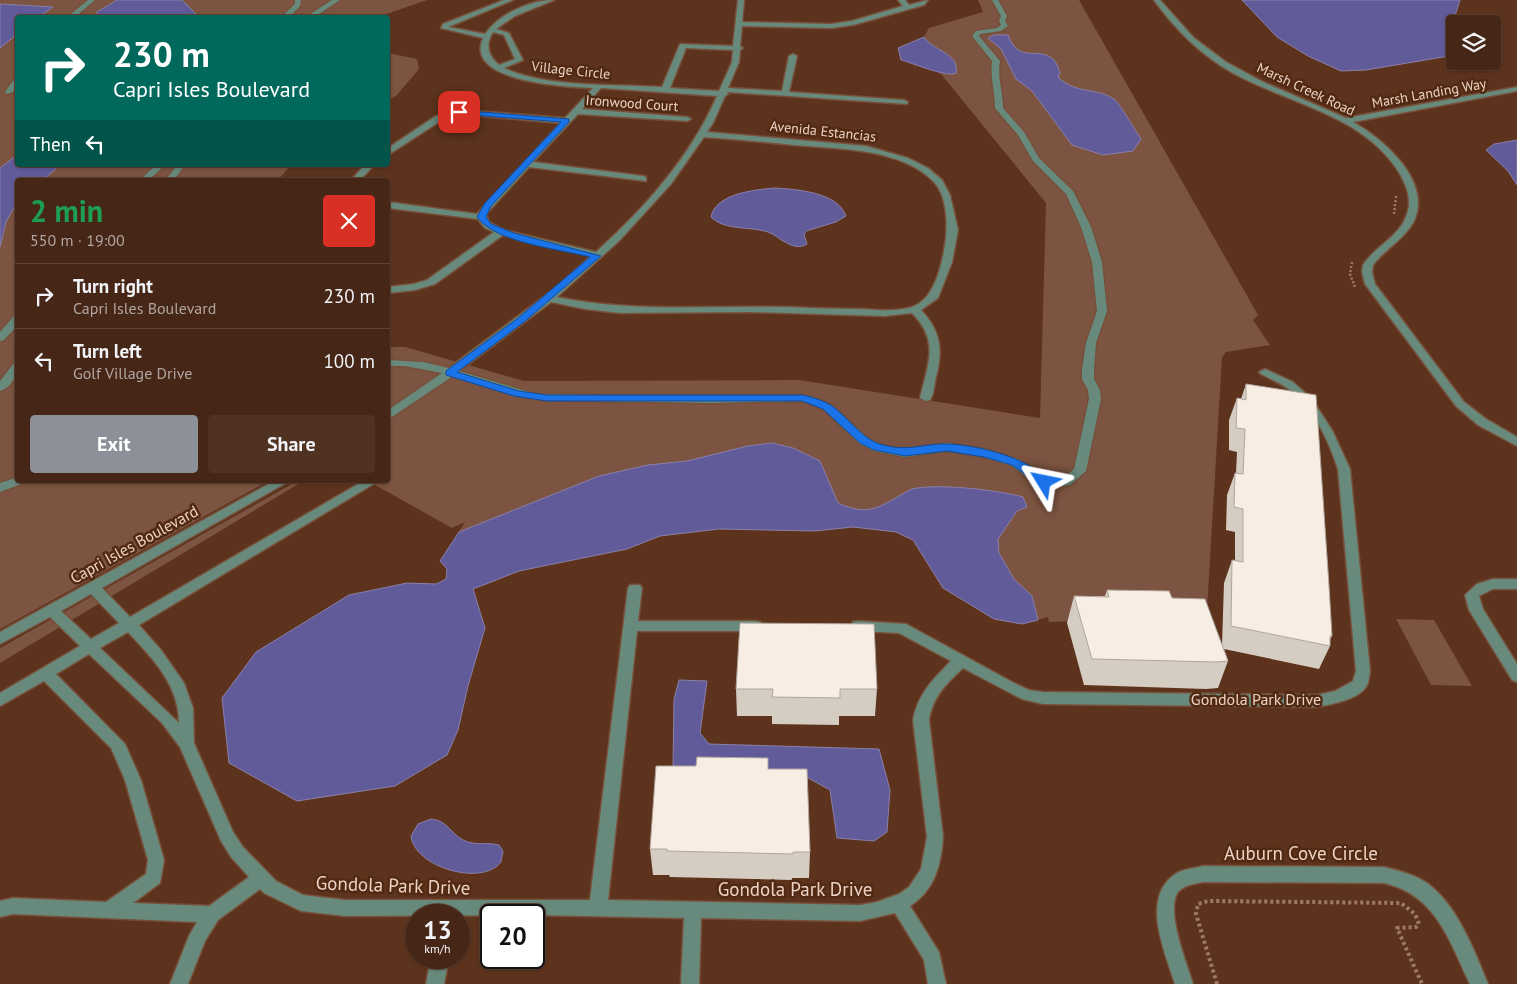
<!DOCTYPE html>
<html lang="en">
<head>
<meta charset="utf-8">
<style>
  body { margin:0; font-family:"PT Sans",sans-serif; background:#503223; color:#f1f3f6; height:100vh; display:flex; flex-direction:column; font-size:19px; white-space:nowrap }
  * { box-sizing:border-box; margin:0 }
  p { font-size:16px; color:#b0a5a1 }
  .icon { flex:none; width:28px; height:28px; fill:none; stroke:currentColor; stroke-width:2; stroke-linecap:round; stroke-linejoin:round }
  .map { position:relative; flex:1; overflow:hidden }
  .panel { position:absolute; left:15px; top:178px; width:375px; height:305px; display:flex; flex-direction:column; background:#462616; border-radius:5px; box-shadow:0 1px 4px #0004,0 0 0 1px #5e4335 }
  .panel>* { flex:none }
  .banner { position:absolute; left:15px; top:15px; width:375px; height:152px; border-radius:5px; box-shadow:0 1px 4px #0004,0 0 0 1px #5e4335; background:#00695c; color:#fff; overflow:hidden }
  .controls { position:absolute; left:1446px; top:15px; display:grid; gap:10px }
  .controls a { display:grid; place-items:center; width:55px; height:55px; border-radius:5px; background:#462616; box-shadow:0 1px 4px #0004,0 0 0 1px #5e4335; font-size:25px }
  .speed { position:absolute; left:405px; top:904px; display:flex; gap:10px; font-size:25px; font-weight:700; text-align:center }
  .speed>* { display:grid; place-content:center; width:65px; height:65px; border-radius:50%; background:#462616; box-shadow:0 1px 4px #0004,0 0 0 1px #5e4335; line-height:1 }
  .speed small { font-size:12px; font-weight:400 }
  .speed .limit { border:2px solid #111; border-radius:8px; background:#fff; color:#111 }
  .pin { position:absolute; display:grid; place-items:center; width:42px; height:42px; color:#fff; margin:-21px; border-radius:10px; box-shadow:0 2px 8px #0006 }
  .me { position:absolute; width:55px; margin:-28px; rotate:305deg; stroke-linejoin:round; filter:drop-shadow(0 0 4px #0008) }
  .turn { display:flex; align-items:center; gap:18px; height:105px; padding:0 15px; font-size:22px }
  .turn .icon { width:65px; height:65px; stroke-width:2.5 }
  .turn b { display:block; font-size:35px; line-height:42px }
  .then { display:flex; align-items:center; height:48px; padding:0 15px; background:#0003; gap:10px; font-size:19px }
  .round { display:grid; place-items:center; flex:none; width:52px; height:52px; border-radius:5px; background:#503223 }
  .overview { display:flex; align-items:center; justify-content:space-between; height:85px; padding:0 15px }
  h1 { font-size:30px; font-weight:600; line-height:38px; color:#1e9e55 }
  .primary-button { display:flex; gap:10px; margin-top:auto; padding:10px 15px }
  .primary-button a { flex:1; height:58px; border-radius:5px; background:#8c9099; color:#fff; font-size:20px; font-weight:600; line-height:58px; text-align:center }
  .primary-button a+a { background:#503223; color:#f1f3f6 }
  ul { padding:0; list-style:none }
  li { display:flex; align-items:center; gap:15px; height:65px; padding:0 15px; border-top:1px solid #5e4335 }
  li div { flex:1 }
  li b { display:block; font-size:19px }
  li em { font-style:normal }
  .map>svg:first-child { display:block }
  .green { fill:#7c5441 }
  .water { fill:#625b9a; stroke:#8b7fa7 }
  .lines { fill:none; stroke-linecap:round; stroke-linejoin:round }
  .minor-casing { stroke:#77503b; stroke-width:3 }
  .path-far1 { stroke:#9d7a68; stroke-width:2.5; stroke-dasharray:2 2; stroke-linecap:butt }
  .path { stroke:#9d7a68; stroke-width:4; stroke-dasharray:3 3; stroke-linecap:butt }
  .minor { fill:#688a7c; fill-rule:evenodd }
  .wall { fill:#d5ccc2 }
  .building { fill:#f8ede2; stroke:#aea69e }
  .route { fill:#1a73e8; stroke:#114b97 }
  .labels { text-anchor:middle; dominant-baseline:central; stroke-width:5; stroke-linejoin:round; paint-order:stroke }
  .far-street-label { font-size:14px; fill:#ecd2c5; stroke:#522912 }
  .street-label { font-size:16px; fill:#ecd2c5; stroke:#522912 }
  .near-street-label { font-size:19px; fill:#ecd2c5; stroke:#522912 }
</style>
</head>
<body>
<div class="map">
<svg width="1517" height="984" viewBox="0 0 1517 984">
  <rect width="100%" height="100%" fill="#5d331d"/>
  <path class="green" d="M0,0H427L375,18H18V165H291L278,180H18V480H270L0,629Z
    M978,0H1079L1258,315L1253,320L1270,345L1226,352L1222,357L1207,610L1197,617L1049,622L1048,617L1022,624L994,619L943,588L913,540L896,532L853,527L815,531L719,529L660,536L627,549L519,571L485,585L446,579L447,569L440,561L465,522L452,528L366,480H388V347H405L524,381L799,380L1040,418L1046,203L941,74L931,68L901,60L898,48L924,37L929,28L983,12Z
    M388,53L417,59L419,69L396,96L388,100Z
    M299,480H305L0,663V648Z
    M1396,619L1434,620L1472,686L1431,685Z"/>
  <path class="water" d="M117,0H182L199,17H97V12Z
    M1242,0H1460L1453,22L1455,55L1366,70L1341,71L1308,56L1277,37Z
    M0,4L53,7L39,17L18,18L17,34L0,48Z
    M994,35H1008C1019,65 1038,45 1054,60C1057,63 1059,70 1060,74L1058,77C1076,95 1099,87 1115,100C1120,104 1136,132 1141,139L1133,151L1103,155L1072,145L1032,91L1016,79L1001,49L988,38Z
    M924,37C933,51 960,53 956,73C947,78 913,63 901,60L898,48Z
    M1517,140V185L1508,171L1486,150L1494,144Z
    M17,155L18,165H60L43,180H18L17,202L6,222L0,247V168Z
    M774,188C795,189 838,192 846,216L836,222L806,231L804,235L807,244C800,249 792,246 785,242C779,239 774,234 768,232C750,226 725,231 711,217C716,193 755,190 774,188Z
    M772,443L793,448L820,461L838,503C865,515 875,510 899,496C903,494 908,490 912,489C937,483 998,490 1023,497L1027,507L1017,511L998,539L999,553L1014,579L1032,596L1038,620L1022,624L994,619L943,588L913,540L896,532L853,527L815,531L719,529L660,536L627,549L519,571L473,589L485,628L468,686L458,730L447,755L395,786L297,801L229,763L222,698L256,652L349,595L407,583L436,584L446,579L447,569L440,561L459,532L599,476L648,465L687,461L748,446Z
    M679,680L707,681L700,733L709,744L879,749L890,790L887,832L874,841L837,838L830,790L801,774L673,767L674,699Z
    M431,819C447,820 450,833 463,840C475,846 487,842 499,845L503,851L501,862C482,887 414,867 411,836L418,824Z"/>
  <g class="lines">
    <g class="minor-casing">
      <path id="minor" d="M88,0H95L74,18H66Z
        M295,0H301L300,6L288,18H280L295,4Z
        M332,0H340L313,18H304Z
        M504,0H513L448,27L485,34C499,14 530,0 554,0L515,16L496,29L509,33L523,60L504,68C547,88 615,84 662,87L680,44L733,46L738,0H744L742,22L831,24L852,21L903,6L898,0H905L909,5L928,0L924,5L853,25L831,28L742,26L740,46L743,48L740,50L739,62L728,88L782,91L789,56L793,54L797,56L789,92L904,100L908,102L907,104L727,92L728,94L725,96L713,123L707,132L866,146L908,158L928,168L942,180L950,195L958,230L952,262L938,298L921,310C941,331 943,350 936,377C934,385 934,394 930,400L926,401L920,398C928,364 940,341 912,313L884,316L751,312L620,313L585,309L551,302L459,371L536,394L711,397L803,395L831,405L868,438L881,445L905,449L947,443L985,449L1020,460L1043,477L1063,478L1074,469L1089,399L1088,390L1082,379V369L1086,343L1097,311L1092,262L1081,227L1066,194L1033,161L1018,135L995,108C995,92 990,77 992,61L972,36L976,31L997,28L1001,25L999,21L1001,16L992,0H998L1007,16L1005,21L1008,26L1001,31L980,34L979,36L1000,61C997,77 1003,91 1003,108L1024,132L1039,158L1073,191L1091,227L1102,262L1107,311L1096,343L1094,369V379L1100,390L1101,399L1086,471L1070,485L1051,487L1035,483L1012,466L983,457L947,451L905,457L874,451L860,444L823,409L802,401L711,403L536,400L453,376L392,417L388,418V410L442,373L405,366H388V360L423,362L449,368L553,290L591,256L503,235L435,284L415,290L388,293V287L414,284L427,280L494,232L485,228L478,219L388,208V202L477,214L561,123L459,114L442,120L391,153H388V148L436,116L459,110L565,118L593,88C570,87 463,83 483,38L441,28L443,24ZM493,32L504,35L515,59L499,65C488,56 485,45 493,32ZM686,48L733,50L732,62L719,91L670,88ZM601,88L717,96C691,156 645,208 596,252L504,230L489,222L486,214L529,167L646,181V177L643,176L533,162L578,114L687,121L691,119L687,117L582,109ZM704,137C734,139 764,142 794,145C838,149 902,148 934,182C949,198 948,232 944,251C940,271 933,300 912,307C897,312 878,310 863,309C838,309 812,308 787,307C710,305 633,313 557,297L619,241L671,184Z
        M1154,0H1160L1194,38L1226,62L1261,81L1346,118L1517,87V91L1353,122C1384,139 1434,183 1413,223C1403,240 1385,249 1373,265L1372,272L1375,284L1464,402L1486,419L1517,437V446L1478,425L1456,406L1365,284L1362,272L1363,265C1375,246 1400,237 1407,214C1412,200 1407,187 1400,174C1364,114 1288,104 1231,72C1200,54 1175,29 1154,0Z
        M18,74V84L13,92L6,94L5,92Z
        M156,165H165L149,180H140Z
        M177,165H185L174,180H166Z
        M365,165H374L360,180H351Z
        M18,315V325L4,340L0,341V332L14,316Z
        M18,362C18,373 12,388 0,391V381L14,363Z
        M1265,369L1293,382L1311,398L1332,430L1350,469L1370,671C1369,676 1369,683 1366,687C1357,700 1332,704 1317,707L1043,704L1022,699L963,668C946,684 933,696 929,720L943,837C941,865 935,890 910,906L939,952L946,984H928L924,960L895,913L860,921L701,918L699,984H681L684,918L534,915L345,916L301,911L264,893L260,889L218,920L205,941L188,984H170L189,936L197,922L13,914L0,917V901L13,898L106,902L146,874L148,860L125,780L111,748L44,681L0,706V693L80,646L50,617L0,644V632L276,480H291L102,588L130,617L365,480H380L139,625L161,650L184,683L193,708L194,743L233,832L243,847L276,881L303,895L345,900H590L628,588L630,585H640L642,588L638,621H755L760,622L762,626L760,630L755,631H637L608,900L860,905L877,902L899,894L909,887L921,869L927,837L913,720C918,694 933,679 951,661L899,633L858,631L853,630L851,626L853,622L858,621L906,624L1012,682L1029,690L1043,692L1317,695L1335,691L1353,681L1356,671L1338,469C1330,445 1317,415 1298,397C1288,386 1274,381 1261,374L1259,372ZM91,594L119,623L91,639L61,611ZM128,632C152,658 179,684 179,723L100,648ZM89,654L162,723L180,747L221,841L231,857L249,877L209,906L133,903L160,883L164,860L141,780L125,744L56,674Z
        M18,477V480H26L24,483L0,492V483Z
        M1493,579H1517V589H1493L1479,596L1483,609L1517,664V682L1512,680L1469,610L1465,595L1477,584Z
        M1203,866L1384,867C1399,871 1414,874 1427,883C1458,906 1474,950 1488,984H1470C1449,940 1436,895 1384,883L1203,882C1194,884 1184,885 1178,892C1165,910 1187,964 1193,984H1175C1165,952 1139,896 1177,873C1184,869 1195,868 1203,866Z
        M431,958H449L444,984H426Z"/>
    </g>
    <path class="path-far1" d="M1394,214L1396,196
      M1352,262L1350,274L1355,287"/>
    <path class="path" d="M1217,984L1196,914L1198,904L1208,901L1401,903L1415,914L1419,924L1416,927L1397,928L1422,984"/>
    <use href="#minor" class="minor"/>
  </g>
  <path class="wall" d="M1246,384L1332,636L1330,640V646L1319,669L1224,649L1228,661L1218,688L1206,689L1084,685L1067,623L1074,596H1105L1107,590L1172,598L1222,645L1224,583L1232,560L1235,561V532L1226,530L1227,495L1235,473H1236L1237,452L1229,450V420L1237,398L1241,399Z
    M736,689H877L875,716H839V725L772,724V716H737Z
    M768,769L810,852L809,878H792V880L670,877L669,875H653L650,849Z"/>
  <path class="building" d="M1246,384L1316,395L1329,586L1332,636H1330V646L1231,626L1232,560L1243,562V509L1234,507L1235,473L1243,474L1245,429L1236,428L1237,398L1246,400Z
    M1107,590L1169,591L1172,598L1205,599L1228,661L1216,662L1092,659L1074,596L1109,597Z
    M740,623L874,624L877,689H840V698L772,697L773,689H736Z
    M697,757L768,758V769H807L810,852H793V854L667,851V849H650L656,766H696Z"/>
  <path class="route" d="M456,110L569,119V122L491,206L486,217L491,224L514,233L601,256L524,322L457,372L519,391L547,395H803C812,397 825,401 832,406C849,418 862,440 883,445C910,452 923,443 948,444C977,445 1031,458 1050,482L1044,486L1040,485L1012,465L984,457L947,451L905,456L874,450L860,443L823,409L802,401H547L514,396L446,375V371L518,318L590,257C559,249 496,243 477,217L485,203L561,122L459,114Z"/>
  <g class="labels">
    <g class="far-street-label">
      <text transform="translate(571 70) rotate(6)">Village Circle</text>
      <text transform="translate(1306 89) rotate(25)">Marsh Creek Road</text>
      <text transform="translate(1429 93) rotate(-10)">Marsh Landing Way</text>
      <text transform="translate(632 103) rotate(4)">Ironwood Court</text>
      <text transform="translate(823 131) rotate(6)">Avenida Estancias</text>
    </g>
    <g class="street-label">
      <text transform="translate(134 544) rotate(-29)">Capri Isles Boulevard</text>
      <text x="1256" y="699">Gondola Park Drive</text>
    </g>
    <g class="near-street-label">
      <text x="1301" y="853">Auburn Cove Circle</text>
      <text transform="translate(393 885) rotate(2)">Gondola Park Drive</text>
      <text x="795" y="889">Gondola Park Drive</text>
    </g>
  </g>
</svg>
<div class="controls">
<a><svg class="icon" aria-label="layers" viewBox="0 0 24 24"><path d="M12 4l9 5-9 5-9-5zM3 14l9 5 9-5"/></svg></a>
</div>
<div class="speed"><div>13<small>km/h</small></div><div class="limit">20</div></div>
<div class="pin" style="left:459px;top:112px;background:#d93025"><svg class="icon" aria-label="arrive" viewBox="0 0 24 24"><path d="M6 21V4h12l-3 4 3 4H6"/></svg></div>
<svg class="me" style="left:1044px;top:482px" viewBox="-20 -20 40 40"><path d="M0-17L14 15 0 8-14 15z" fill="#1a73e8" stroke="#fff" stroke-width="4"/></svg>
<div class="banner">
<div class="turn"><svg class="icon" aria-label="right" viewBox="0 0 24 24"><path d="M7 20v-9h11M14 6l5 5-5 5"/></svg><div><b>230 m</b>Capri Isles Boulevard</div></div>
<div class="then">Then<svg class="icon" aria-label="left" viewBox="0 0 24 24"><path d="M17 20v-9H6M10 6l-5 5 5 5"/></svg></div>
</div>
<section class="panel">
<div class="overview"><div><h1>2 min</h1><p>550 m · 19:00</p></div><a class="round" style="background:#d93025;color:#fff"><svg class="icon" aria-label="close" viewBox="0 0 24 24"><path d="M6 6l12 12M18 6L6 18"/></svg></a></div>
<ul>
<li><svg class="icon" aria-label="right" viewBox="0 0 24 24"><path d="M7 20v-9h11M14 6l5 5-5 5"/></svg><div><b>Turn right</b><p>Capri Isles Boulevard</p></div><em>230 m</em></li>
<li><svg class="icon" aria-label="left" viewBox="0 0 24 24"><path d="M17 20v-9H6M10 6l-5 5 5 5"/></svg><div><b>Turn left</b><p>Golf Village Drive</p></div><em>100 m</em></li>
</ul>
<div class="primary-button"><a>Exit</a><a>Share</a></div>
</section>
</div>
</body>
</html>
